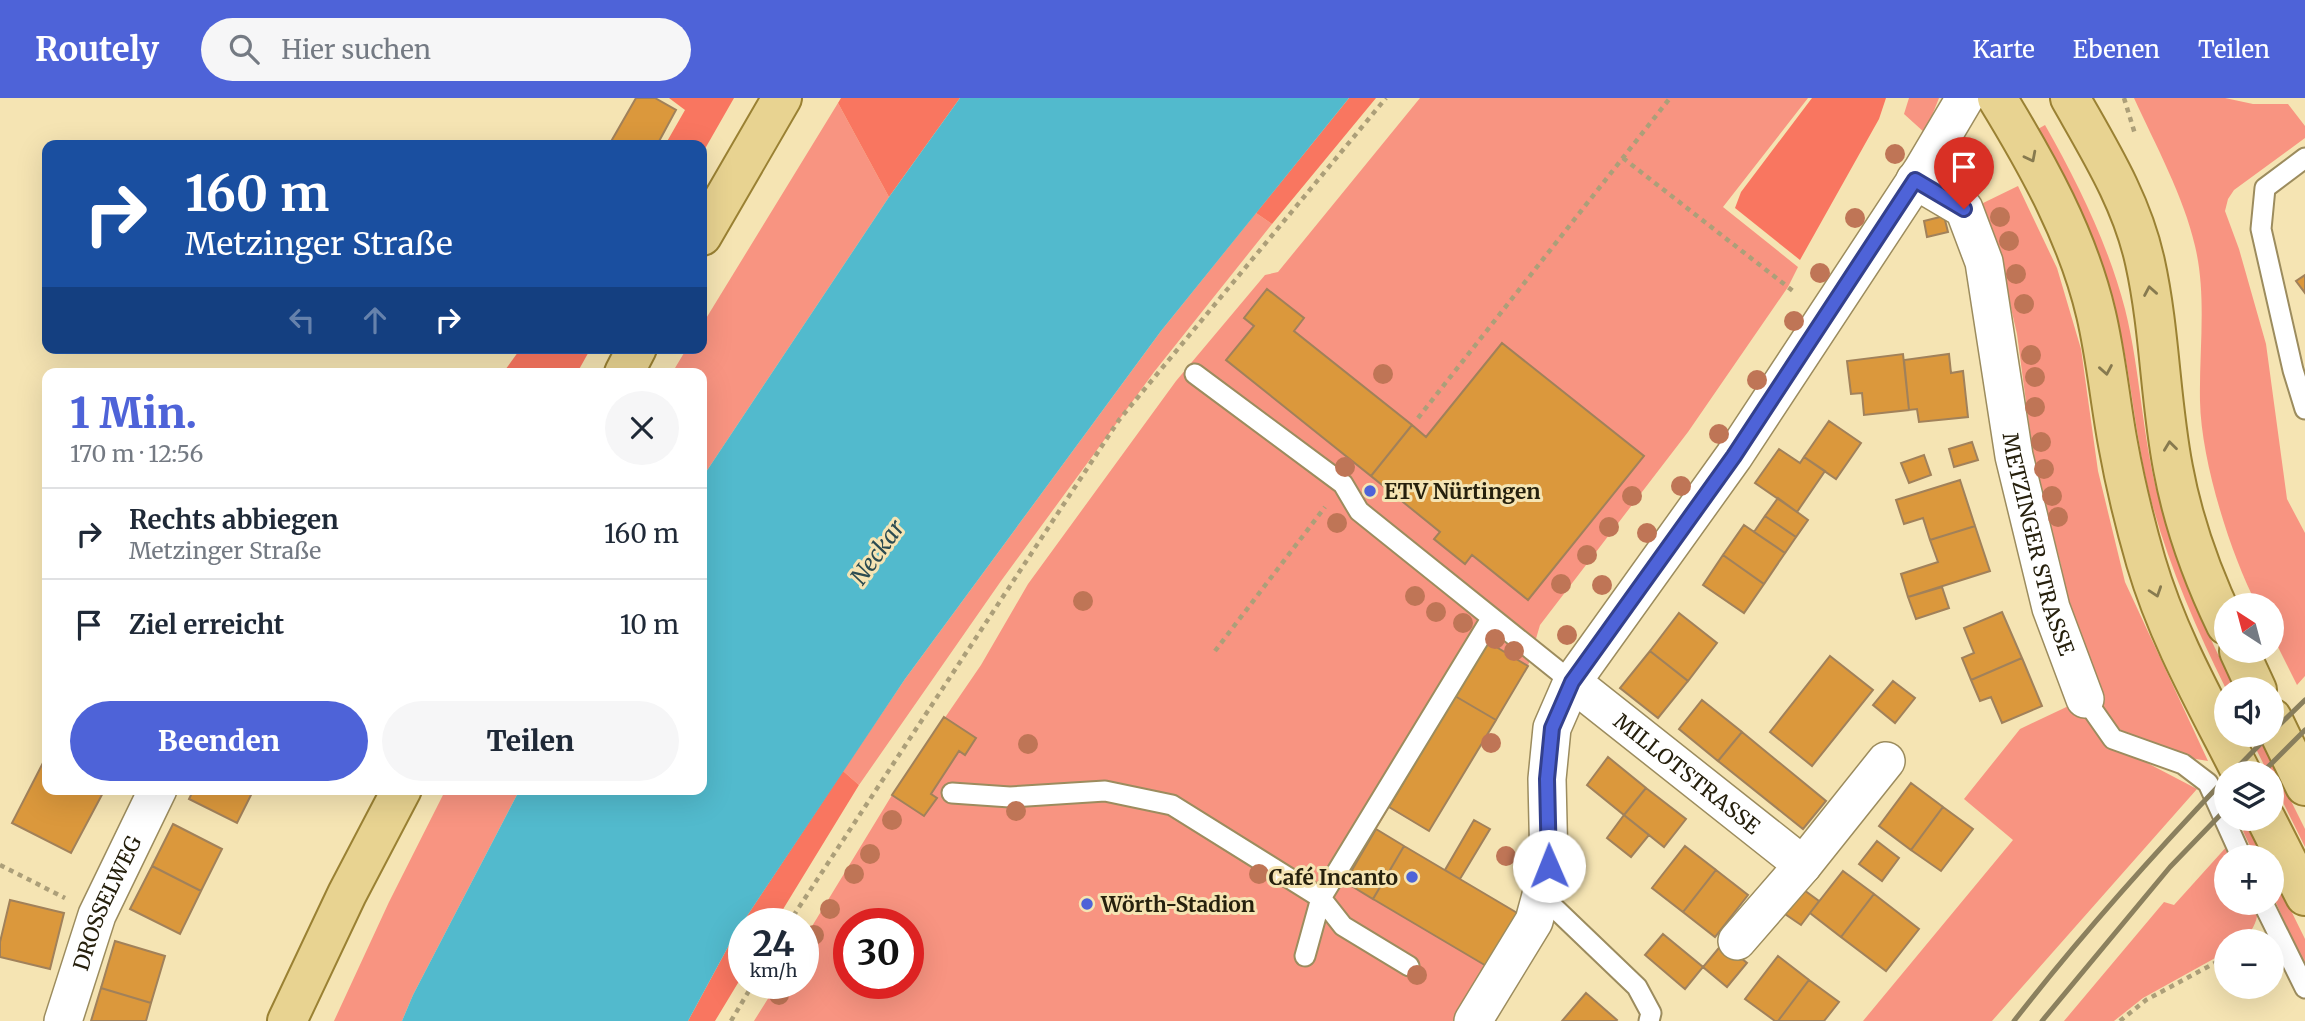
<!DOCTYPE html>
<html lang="de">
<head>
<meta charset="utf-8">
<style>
  body { margin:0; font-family:Merriweather,serif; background:#f6f6f7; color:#1f2937; height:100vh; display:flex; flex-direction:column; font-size:26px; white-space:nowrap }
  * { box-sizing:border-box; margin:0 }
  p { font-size:23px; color:#747a83 }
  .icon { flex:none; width:38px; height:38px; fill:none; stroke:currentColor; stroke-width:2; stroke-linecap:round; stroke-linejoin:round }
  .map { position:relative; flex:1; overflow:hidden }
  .side { position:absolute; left:42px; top:270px; width:665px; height:427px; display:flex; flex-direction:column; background:#fff; border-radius:14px; box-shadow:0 7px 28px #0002 }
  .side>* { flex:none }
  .banner { position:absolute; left:42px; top:42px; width:665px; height:214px; border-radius:14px; box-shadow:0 7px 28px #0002; background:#1a4fa0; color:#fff; overflow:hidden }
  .needle { width:46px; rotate:324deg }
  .controls { position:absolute; left:2214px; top:495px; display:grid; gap:14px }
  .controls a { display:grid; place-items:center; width:70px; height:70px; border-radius:50%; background:#fff; box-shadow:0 7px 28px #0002; font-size:35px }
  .speed { position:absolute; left:728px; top:810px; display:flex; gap:14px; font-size:35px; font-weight:700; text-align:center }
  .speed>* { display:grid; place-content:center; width:91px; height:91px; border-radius:50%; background:#fff; box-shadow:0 7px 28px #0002; line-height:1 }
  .speed small { font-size:18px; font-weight:400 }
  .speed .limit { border:10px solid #d22; background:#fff; color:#111 }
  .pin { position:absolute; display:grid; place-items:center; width:60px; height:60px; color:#fff; margin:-72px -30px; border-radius:50% 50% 50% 0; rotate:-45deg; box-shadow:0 0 7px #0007 }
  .pin .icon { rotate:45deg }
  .me { position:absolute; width:77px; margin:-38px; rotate:359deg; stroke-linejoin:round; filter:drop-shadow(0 0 5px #0008) }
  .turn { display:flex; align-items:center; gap:24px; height:147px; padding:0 28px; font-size:32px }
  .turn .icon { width:91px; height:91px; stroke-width:2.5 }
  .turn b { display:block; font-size:49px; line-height:60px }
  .lanes { display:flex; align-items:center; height:66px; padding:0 28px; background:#0003; justify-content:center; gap:35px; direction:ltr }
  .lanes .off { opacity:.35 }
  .round { display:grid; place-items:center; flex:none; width:74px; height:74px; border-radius:37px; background:#f6f6f7 }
  .overview { display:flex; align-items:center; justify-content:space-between; height:119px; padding:0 28px }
  h1 { font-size:42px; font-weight:800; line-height:52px; color:#4e63d8 }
  .action { display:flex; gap:14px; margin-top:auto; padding:14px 28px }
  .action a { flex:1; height:80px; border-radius:42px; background:#4e63d8; color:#fff; font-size:28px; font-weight:800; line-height:80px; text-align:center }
  .action a+a { background:#f6f6f7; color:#1f2937 }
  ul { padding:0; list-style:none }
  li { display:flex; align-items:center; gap:21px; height:91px; padding:0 28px; border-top:2px solid #e0e1e3 }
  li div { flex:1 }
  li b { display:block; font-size:26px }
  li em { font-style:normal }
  header { display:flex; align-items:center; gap:42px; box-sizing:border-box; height:98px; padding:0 35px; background:#4e63d8; color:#fff }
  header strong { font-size:33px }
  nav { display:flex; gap:38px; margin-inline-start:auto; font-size:24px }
  .search { width:490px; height:63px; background:#f6f6f7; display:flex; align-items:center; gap:18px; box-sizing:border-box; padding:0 24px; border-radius:38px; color:#747a83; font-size:26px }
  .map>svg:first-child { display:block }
  .green { fill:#f89481; fill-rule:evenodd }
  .forest { fill:#f97660 }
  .water { fill:#52bacd }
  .building { fill:#db983c; stroke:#a1815a; stroke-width:2 }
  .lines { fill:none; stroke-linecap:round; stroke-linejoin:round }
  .lane-casing { stroke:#9c8c5e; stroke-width:23 }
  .street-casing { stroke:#9c8c5e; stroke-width:40 }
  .primary-casing { stroke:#9a8133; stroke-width:42 }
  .path { stroke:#ac9f79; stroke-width:4.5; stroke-dasharray:5 5; stroke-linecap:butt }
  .lane { stroke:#fff; stroke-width:19 }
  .street { stroke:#fff; stroke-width:37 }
  .primary { stroke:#e8d391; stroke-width:38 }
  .rail { stroke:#8b805e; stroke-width:5 }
  .tree { fill:#bf7556 }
  .oneway { stroke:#877a4f }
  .route-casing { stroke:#33408c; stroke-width:18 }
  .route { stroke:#4e63d8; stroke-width:12 }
  .poi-dot { fill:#4e63d8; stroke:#f5e4b3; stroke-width:2.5 }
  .labels { text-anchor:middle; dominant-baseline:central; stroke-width:6; stroke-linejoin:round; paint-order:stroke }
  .poi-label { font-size:21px; font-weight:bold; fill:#26200d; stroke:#f5e4b3; text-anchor:start }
  .street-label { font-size:21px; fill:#26200d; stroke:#f5e4b3 }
  .water-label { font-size:23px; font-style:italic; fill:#2b4b51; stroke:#f5e4b3 }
</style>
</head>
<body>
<header>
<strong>Routely</strong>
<div class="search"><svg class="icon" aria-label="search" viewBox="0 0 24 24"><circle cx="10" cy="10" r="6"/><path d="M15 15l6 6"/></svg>Hier suchen</div>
<nav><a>Karte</a><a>Ebenen</a><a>Teilen</a></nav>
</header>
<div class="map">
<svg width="2305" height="923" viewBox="0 0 2305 923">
  <rect width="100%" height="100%" fill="#f5e4b3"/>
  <path class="green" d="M1420,0H1808L1723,109L1798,169L1788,189L1688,334L1540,527L1528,568L1429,733L1389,710L1345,784L1488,869L1454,923H754L777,886H803V843L892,697L981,567L1028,486L1176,283L1265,177L1278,174ZM849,826H908V886H849Z
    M1909,0H1939L1925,35L1904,16Z
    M2134,0H2225L2253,6H2288L2305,28V40L2234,92L2228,101L2225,113L2239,151L2266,246L2287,401L2305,435V578L2297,587L2272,537V508L2257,507C2230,455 2201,362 2200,303C2199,252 2207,198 2195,148C2184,99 2155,46 2134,0Z
    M838,5L889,99L702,380V275H672L687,250H702V227Z
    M2045,27C2078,85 2108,146 2125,211C2141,275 2142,342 2160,405C2178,470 2205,532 2235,591H2226C2197,532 2171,473 2153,409C2135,345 2132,276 2115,211C2099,147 2070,89 2038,31Z
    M2018,88L2057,170L2081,251L2098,373L2125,484L2208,663L2172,657L2125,637L2100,609L2075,552L2061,467L2034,364L2017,236L1999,158L1979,107Z
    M1256,115L1272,126L1154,274L1001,483L859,687L843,673L905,581L1161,233Z
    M2077,604L2111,646L2197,691L1992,923H1863L2013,742L1964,701L2020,631Z
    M2249,637H2258L2305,731V749L2272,682V676L2268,675Z
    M446,691H520L413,897L402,923H334L389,804Z
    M2248,728L2264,759H2255L2243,733Z
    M2229,746L2235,759L2226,760V805H2256C2261,820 2252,832 2244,843L2226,844V854L2143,900L2114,923H2064L2164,804L2174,807Z
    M2272,774L2305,841V869L2272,796Z"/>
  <path class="forest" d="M669,0H734L702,56V47H665L685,12Z
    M841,0H960L889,99L838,5Z
    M1349,0H1376L1272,126L1256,115Z
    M1812,0H1886L1879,21L1800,162L1735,110L1741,94Z
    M521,250H591L577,275H503Z
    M843,673L859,687L774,826H744V875L715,923H688L735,836Z"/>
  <path class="water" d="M960,0H1349L1161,233L905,581L735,836L688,923H402L413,897L520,691H702V380L889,99Z"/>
  <path class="building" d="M636,0H655L676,12L657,47H609Z
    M1944,118L1948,134L1927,139L1924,123Z
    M2305,177V195L2296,183Z
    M1267,191L1304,220L1294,233L1412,327L1371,378L1226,262L1254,228L1244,220Z
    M1502,245L1644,358L1528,502L1472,457L1465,466L1434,441L1440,434L1371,378L1412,327L1426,339Z
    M1903,256L1909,312L1864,317L1862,295L1851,296L1847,263Z
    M1949,256L1951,275L1963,273L1968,319L1919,324L1917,311L1909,312L1904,262Z
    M1829,323L1861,345L1836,381L1804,359Z
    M1972,344L1978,362L1954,369L1949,351Z
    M1779,351L1800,365L1804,359L1825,373L1797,414L1755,385Z
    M1924,357L1931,377L1909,385L1901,365Z
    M1960,382L1975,428L1930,442L1923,420L1904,426L1896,402Z
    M1778,400L1808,422L1796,439L1765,418Z
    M1765,418L1796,439L1785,455L1754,434Z
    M1744,427L1785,455L1764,486L1723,457Z
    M1975,428L1990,473L1908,499L1901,476L1938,464L1930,442Z
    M1723,457L1764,486L1744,515L1703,487Z
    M1942,489L1949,510L1916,521L1908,499Z
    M2002,514L2022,560L1971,582L1962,560L1974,555L1964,530Z
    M1679,515L1717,545L1688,583L1650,553Z
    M1488,544L1528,568L1496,622L1455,598Z
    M1650,553L1688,583L1658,620L1620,590Z
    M1830,558L1873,592L1812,668L1770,634Z
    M2022,560L2042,608L2002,625L1991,599L1980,603L1971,582Z
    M1893,583L1915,600L1895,625L1873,607Z
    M1455,598L1496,622L1429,733L1389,709Z
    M1702,602L1742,634L1718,663L1679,631Z
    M944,619L976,640L965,657L959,653L931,696L937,700L924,718L892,697Z
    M1742,634L1826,703L1803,731L1718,663Z
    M47,657V691H105L71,755L12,725Z
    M1608,659L1646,690L1624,717L1587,687Z
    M1911,685L1943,709L1911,752L1879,728Z
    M1646,690L1686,721L1664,749L1624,717Z
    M194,691H254L237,725L189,701Z
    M1943,709L1973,731L1941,773L1911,752Z
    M1624,717L1649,737L1631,759L1607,740Z
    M1474,722L1490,731L1460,781L1445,772Z
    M173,726L222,751L201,793L152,768Z
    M1376,731L1404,748L1373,801L1345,784Z
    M1877,743L1899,760L1882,783L1859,766Z
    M1404,748L1519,816L1488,869L1373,801Z
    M1685,748L1716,772L1683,814L1652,790Z
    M152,768L201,793L180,836L130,811Z
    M1716,772L1748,797L1715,839L1683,814Z
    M1843,773L1874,796L1841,839L1810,815Z
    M1804,792L1819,803L1801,827L1785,816Z
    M1874,796L1919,831L1886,873L1841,839Z
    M10,802L64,815L50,871L0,859V844Z
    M1663,836L1703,869L1685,891L1645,857Z
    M115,843L165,858L151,905L101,890Z
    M1723,845L1747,865L1727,889L1703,869Z
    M1778,858L1809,882L1778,923H1775L1745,901Z
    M1809,882L1839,904L1824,923H1778Z
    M101,890L151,905L146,923H91Z
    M1586,895L1617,922L1616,923H1562Z"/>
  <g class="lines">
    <g class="lane-casing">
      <path id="lane" d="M2305,60L2265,90L2261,131L2293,272L2305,311
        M1195,276L1343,386L1359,413L1572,584
        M2085,601L2113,641L2183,666L2208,685L2242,760
        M952,695L1010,699L1105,693L1172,707L1321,800L1343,828L1409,868
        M1541,797L1637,889L1651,915L1649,923
        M2263,805L2305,890
        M1305,858L1321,800L1491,521"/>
    </g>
    <g class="street-casing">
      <g id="street">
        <path id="s1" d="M1915,82L1964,111L1984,164L2014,358L2051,510L2085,601"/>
        <path id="s2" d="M1572,584L1803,767"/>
        <path d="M1737,843L1803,767L1886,663"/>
        <path id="s3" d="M63,923L97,817L158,691"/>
        <path d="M1473,923L1534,823L1549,768L1547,681L1552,630L1572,584L1734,358L1923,71L1965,0"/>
      </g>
    </g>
    <g class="primary-casing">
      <path id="primary" d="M1997,0C2038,67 2078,139 2096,216C2106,258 2110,303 2118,346C2125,385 2135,426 2146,464C2168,539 2207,607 2242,676
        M2070,0C2100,53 2132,104 2145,164C2160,232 2160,302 2173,370C2183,424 2202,477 2226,527
        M702,138L782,0
        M624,275L637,250
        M2239,553L2257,592
        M2272,620L2305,688
        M2266,721L2305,798
        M287,923L347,796L402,691"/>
    </g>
    <path class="path" d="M2124,0L2135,36
      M1623,60L1793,193
      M1418,320L1670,0
      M1215,553L1325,409
      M0,767L65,800
      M788,826L1119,322L1386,0
      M731,923L753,886
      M2120,923L2146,902L2226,859"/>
    <use href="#lane" class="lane"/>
    <use href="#street" class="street"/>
    <use href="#primary" class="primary"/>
    <path class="rail" d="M2272,634L2305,602
      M2231,676L2269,637
      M2261,676L2305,632
      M2014,923C2080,838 2152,758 2226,680
      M2042,923L2170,769L2226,711"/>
  </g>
  <g class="tree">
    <circle cx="1895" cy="56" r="10"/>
    <circle cx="2000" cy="119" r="10"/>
    <circle cx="1855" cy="120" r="10"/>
    <circle cx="2009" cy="143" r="10"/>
    <circle cx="1820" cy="175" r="10"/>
    <circle cx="2016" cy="176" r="10"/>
    <circle cx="2024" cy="206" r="10"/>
    <circle cx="1794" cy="223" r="10"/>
    <circle cx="2031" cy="257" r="10"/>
    <circle cx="1383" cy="276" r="10"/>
    <circle cx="2035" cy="279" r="10"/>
    <circle cx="1757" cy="282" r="10"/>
    <circle cx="2035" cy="309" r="10"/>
    <circle cx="1719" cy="336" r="10"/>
    <circle cx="2041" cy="344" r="10"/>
    <circle cx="1345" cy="369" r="10"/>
    <circle cx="2044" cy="371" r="10"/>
    <circle cx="1681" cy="388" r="10"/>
    <circle cx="1632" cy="398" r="10"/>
    <circle cx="2052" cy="398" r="10"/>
    <circle cx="2058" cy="419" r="10"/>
    <circle cx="1337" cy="425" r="10"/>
    <circle cx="1609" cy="429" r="10"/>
    <circle cx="1647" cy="435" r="10"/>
    <circle cx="1587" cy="457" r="10"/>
    <circle cx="1561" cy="486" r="10"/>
    <circle cx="1602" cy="487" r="10"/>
    <circle cx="1415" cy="498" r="10"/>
    <circle cx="1083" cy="503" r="10"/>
    <circle cx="1436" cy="514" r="10"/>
    <circle cx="1463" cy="525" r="10"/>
    <circle cx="1567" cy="537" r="10"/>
    <circle cx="1495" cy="541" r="10"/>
    <circle cx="1514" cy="553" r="10"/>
    <circle cx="1491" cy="645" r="10"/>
    <circle cx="1028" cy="646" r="10"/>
    <circle cx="1016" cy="713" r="10"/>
    <circle cx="892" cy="722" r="10"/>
    <circle cx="870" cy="756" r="10"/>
    <circle cx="1506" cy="758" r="10"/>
    <circle cx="854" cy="776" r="10"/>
    <circle cx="1259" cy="776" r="10"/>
    <circle cx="830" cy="811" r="10"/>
    <circle cx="814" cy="837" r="10"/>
    <circle cx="1417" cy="877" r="10"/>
    <circle cx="779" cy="897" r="10"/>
  </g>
  <defs><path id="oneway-chevron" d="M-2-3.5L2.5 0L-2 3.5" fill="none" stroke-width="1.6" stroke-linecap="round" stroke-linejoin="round" transform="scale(1.75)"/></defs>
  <g class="oneway">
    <use href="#oneway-chevron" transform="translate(2031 59) rotate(63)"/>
    <use href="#oneway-chevron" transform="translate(2150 193) rotate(-100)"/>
    <use href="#oneway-chevron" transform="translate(2106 272) rotate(80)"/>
    <use href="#oneway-chevron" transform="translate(2170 348) rotate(-97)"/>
    <use href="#oneway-chevron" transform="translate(2156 494) rotate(71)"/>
  </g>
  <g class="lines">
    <g class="route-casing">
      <path id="route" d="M1549,768L1547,681L1552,630L1572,584L1734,358L1915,82L1964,111"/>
    </g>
    <use href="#route" class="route"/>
  </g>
  <g class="poi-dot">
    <circle cx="1370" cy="393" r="7"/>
    <circle cx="1412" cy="779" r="7"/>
    <circle cx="1087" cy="806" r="7"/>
  </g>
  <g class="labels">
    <g class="poi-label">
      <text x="1384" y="393">ETV Nürtingen</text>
      <text x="1398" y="779" text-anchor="end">Café Incanto</text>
      <text x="1101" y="806">Wörth-Stadion</text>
    </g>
    <g class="street-label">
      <text stroke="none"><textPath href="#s1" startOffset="401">METZINGER STRASSE</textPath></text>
      <text stroke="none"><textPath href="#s2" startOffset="147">MILLOTSTRASSE</textPath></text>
      <text stroke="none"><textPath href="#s3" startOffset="126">DROSSELWEG</textPath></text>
    </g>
    <g class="water-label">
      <text transform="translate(877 454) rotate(-54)">Neckar</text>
    </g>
  </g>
</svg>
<div class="controls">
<a><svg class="needle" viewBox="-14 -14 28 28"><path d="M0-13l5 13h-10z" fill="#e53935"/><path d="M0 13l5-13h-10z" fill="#747a83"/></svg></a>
<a><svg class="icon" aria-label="sound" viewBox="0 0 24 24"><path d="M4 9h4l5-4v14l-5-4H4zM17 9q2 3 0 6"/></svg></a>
<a><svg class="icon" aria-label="layers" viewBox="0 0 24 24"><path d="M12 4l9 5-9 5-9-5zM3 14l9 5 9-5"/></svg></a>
<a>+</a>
<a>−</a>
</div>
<div class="speed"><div>24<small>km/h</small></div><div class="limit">30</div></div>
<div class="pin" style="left:1964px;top:111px;background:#d93025"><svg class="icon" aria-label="arrive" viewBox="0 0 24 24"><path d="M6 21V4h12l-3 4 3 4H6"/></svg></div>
<svg class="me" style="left:1549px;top:768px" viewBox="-20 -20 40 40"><circle r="19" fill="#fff"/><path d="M0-13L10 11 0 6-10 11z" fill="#4e63d8"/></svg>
<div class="banner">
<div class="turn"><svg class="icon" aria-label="right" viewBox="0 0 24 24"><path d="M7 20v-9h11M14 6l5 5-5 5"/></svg><div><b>160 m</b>Metzinger Straße</div></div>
<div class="lanes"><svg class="icon off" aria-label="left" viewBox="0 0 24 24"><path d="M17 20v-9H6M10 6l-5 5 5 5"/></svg><svg class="icon off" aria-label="ahead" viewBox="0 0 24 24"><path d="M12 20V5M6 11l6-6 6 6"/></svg><svg class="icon" aria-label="right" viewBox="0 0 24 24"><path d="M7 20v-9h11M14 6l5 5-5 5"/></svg></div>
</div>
<section class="side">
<div class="overview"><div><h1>1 Min.</h1><p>170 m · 12:56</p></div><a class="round"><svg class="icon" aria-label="close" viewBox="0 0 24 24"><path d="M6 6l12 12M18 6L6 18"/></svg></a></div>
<ul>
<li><svg class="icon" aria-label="right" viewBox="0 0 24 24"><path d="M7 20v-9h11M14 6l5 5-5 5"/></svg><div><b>Rechts abbiegen</b><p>Metzinger Straße</p></div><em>160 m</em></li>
<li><svg class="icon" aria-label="arrive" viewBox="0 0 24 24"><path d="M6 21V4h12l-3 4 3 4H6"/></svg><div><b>Ziel erreicht</b></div><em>10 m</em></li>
</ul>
<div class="action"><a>Beenden</a><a>Teilen</a></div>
</section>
</div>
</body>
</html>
